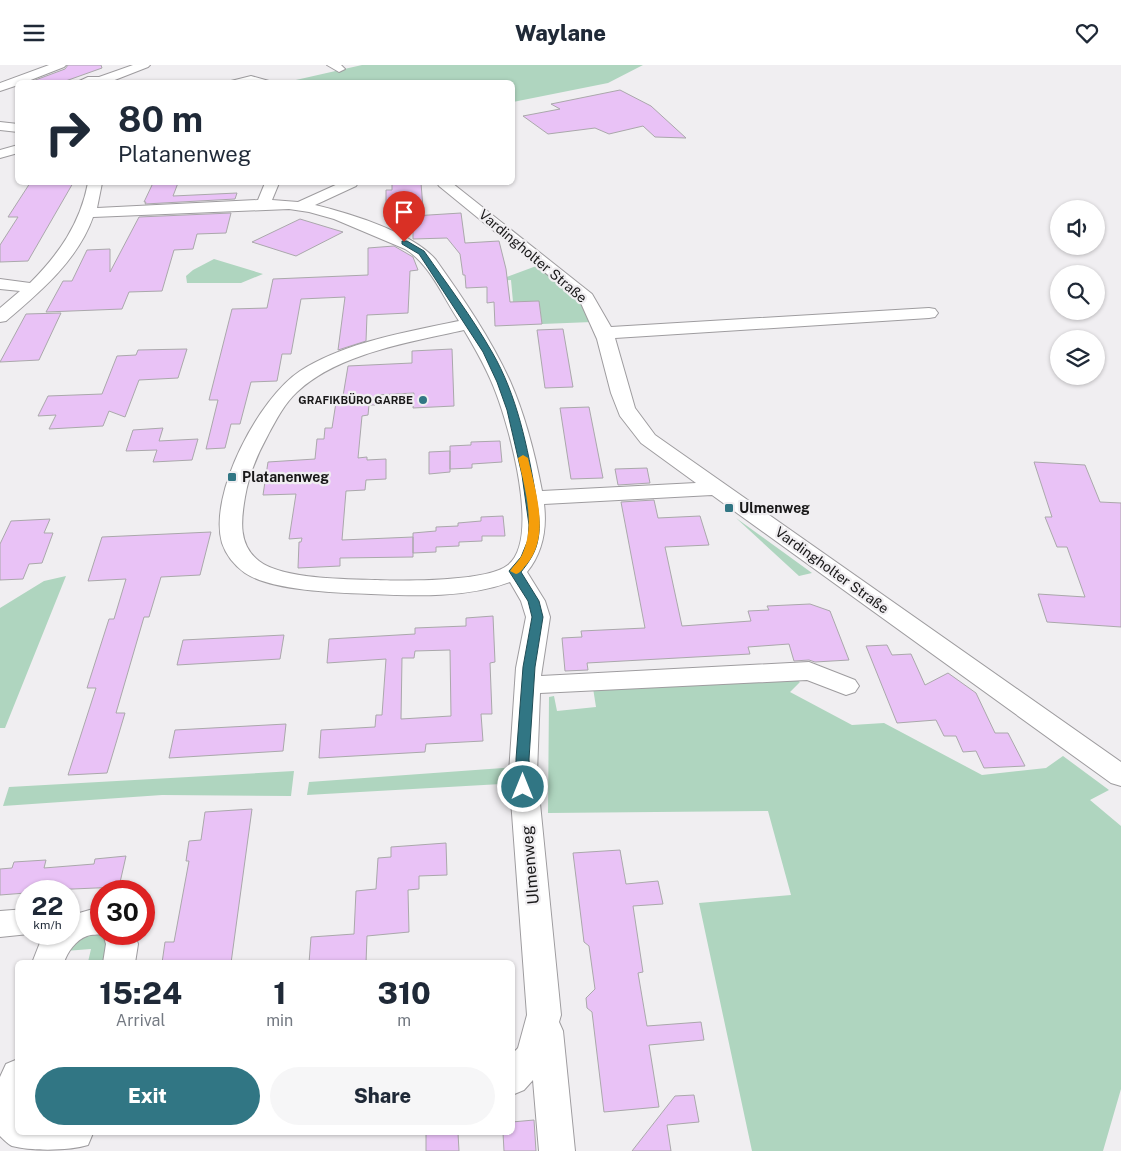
<!DOCTYPE html>
<html lang="en">
<head>
<meta charset="utf-8">
<style>
  body { margin:0; font-family:"Public Sans",sans-serif; background:#f6f6f7; color:#1f2937; height:100vh; display:flex; flex-direction:column; font-size:19px; white-space:nowrap }
  * { box-sizing:border-box; margin:0 }
  p { font-size:16px; color:#747a83 }
  .icon { flex:none; width:28px; height:28px; fill:none; stroke:currentColor; stroke-width:2; stroke-linecap:round; stroke-linejoin:round }
  .map { position:relative; flex:1; overflow:hidden }
  .panel { position:absolute; left:15px; top:895px; width:500px; height:175px; display:flex; flex-direction:column; background:#fff; border-radius:8px; box-shadow:0 1px 4px #0004 }
  .panel>* { flex:none }
  .banner { position:absolute; left:15px; top:15px; width:500px; height:105px; border-radius:8px; box-shadow:0 1px 4px #0004; background:#fff; color:#1f2937; overflow:hidden }
  .tools { position:absolute; left:1050px; top:135px; display:grid; gap:10px }
  .tools a { display:grid; place-items:center; width:55px; height:55px; border-radius:50%; background:#fff; box-shadow:0 1px 4px #0004; font-size:25px }
  .speed { position:absolute; left:15px; top:815px; display:flex; gap:10px; font-size:25px; font-weight:700; text-align:center }
  .speed>* { display:grid; place-content:center; width:65px; height:65px; border-radius:50%; background:#fff; box-shadow:0 1px 4px #0004; line-height:1 }
  .speed small { font-size:12px; font-weight:400 }
  .speed .limit { border:8px solid #d22; background:#fff; color:#111 }
  .pin { position:absolute; display:grid; place-items:center; width:42px; height:42px; color:#fff; margin:-51px -21px; border-radius:50% 50% 50% 0; rotate:-45deg; box-shadow:0 0 5px #0007 }
  .pin .icon { rotate:45deg }
  .me { position:absolute; width:55px; margin:-28px; rotate:0deg; stroke-linejoin:round; filter:drop-shadow(0 0 4px #0008) }
  .turn { display:flex; align-items:center; gap:18px; height:105px; padding:0 20px; font-size:22px }
  .turn .icon { width:65px; height:65px; stroke-width:2.5 }
  .turn b { display:block; font-size:35px; line-height:42px }
  .eta { display:flex; justify-content:space-evenly; align-items:center; height:85px; text-align:center }
  .eta b { font-size:30px; font-weight:800; line-height:35px }
  .action { display:flex; gap:10px; margin-top:auto; padding:10px 20px }
  .action a { flex:1; height:58px; border-radius:30px; background:#317684; color:#fff; font-size:20px; font-weight:800; line-height:58px; text-align:center }
  .action a+a { background:#f6f6f7; color:#1f2937 }
  header { display:flex; justify-content:space-between; align-items:center; height:65px; padding:0 20px; background:#fff; font-size:22px; font-weight:800 }
  .map>svg:first-child { display:block }
  .green { fill:#afd5bf }
  .building { fill:#e9c2f6; stroke:#aaa8ab; fill-rule:evenodd }
  .lines { fill:none; stroke-linecap:round; stroke-linejoin:round }
  .street-casing { stroke:#9e9c9f; stroke-width:2 }
  .street { fill:#fff; fill-rule:evenodd }
  .route { fill:#317684; stroke:#204d56 }
  .slow { fill:#f59e0b }
  .poi-dot { fill:#317684; stroke:#f0eef1; stroke-width:2 }
  .labels { text-anchor:middle; dominant-baseline:central; stroke-width:4.5; stroke-linejoin:round; paint-order:stroke }
  .far-poi-label { font-size:11px; font-weight:bold; fill:#191819; stroke:#f0eef1; text-anchor:end }
  .street-label { font-size:14px; fill:#191819; stroke:#f0eef1 }
  .poi-label { font-size:14px; font-weight:bold; fill:#191819; stroke:#f0eef1; text-anchor:start }
  .near-street-label { font-size:16px; fill:#191819; stroke:#f0eef1 }
</style>
</head>
<body>
<header><svg class="icon" aria-label="menu" viewBox="0 0 24 24"><path d="M4 6h16M4 12h16M4 18h16"/></svg>Waylane<svg class="icon" aria-label="heart" viewBox="0 0 24 24"><path d="M12 20l-8-8c-3-5 5-10 8-4 3-6 11-1 8 4z"/></svg></header>
<div class="map">
<svg width="1121" height="1086" viewBox="0 0 1121 1086">
  <rect width="100%" height="100%" fill="#f0eef1"/>
  <path class="green" d="M362,0H643L608,18L513,37L512,18L287,17Z
    M214,194L263,209L241,218H187L186,211L193,205Z
    M539,200L580,234L592,257L542,259L539,236L513,237L511,215L496,216Z
    M736,453L812,508L799,511Z
    M66,511L5,663H0V543L44,516Z
    M792,612L800,617L790,627L852,660L884,658L982,710L1046,703L1063,691L1109,725L1090,735L1121,761V1024L1103,1086H752L699,838L791,830L768,746L548,748L549,632L554,631L557,646L596,642L593,623Z
    M518,702L520,718L307,730L309,717Z
    M294,706L291,731L162,730L3,741L9,722Z
    M98,866C109,875 108,884 105,897H88L91,884L65,886L72,874Z"/>
  <path class="building" d="M68,0H101L102,3L60,18L30,17L65,4Z
    M620,25L651,41L686,73L655,72L643,61L609,69L595,63L548,69L523,51L560,44L551,39Z
    M30,118H73L28,196L0,197V180L18,152H8Z
    M153,118H178L173,131L237,128L235,134L145,139L146,137H144Z
    M392,118H421L423,143L386,144V125H392Z
    M231,148L226,168L197,169L193,184L174,185L162,226L129,227L122,244L46,247L63,216H72L87,185L110,184V207L139,152Z
    M461,148L465,178L499,176L506,204L510,237L539,236L542,259L495,261L494,237L487,238V222L466,223L465,210H463L460,189L447,173L413,174V151Z
    M300,154L343,167L296,191L252,177Z
    M394,181L413,192L418,205L410,206L408,248L367,250L366,276L338,285L345,232L301,234L291,289H282L277,316L251,317L240,359H231L225,383L206,384L218,335H209L232,244L267,243L273,214L368,210V183Z
    M61,248L39,295L0,297L26,249Z
    M563,264L573,322L545,323L537,265Z
    M187,284L178,313L139,315L125,352L109,346L103,361L49,364L56,350L38,351L48,331L102,329L117,291L136,290L138,285Z
    M452,284L454,341L413,343L414,328L376,330L375,340H369L368,350L362,351L358,393L367,392V395L386,394V414L366,415L365,425L346,426L342,475L413,472V492L340,493V501L298,503L299,477H301L302,473L289,474L296,429L263,430L268,397L315,394L317,374H324L325,363H332L337,331H343L348,301L412,298V286Z
    M589,342L603,413L571,414L560,343Z
    M163,363L159,376L198,374L192,395L153,397L157,385L126,386L133,365Z
    M500,376L502,397L472,399V403L450,404V381L471,380V377Z
    M450,386V407L429,409V387Z
    M1034,397L1085,400L1100,437L1121,438V562L1047,557L1038,529L1085,532L1067,482H1057L1045,452H1052Z
    M647,403L650,418L618,420L615,404Z
    M654,435L658,453L700,451L709,480L665,482L682,561L751,556L748,546L769,545L767,541L810,539L830,546L849,595L815,597L809,595L794,596L789,579L748,582L750,589L587,598L588,605L565,606L562,573L582,572L581,566L645,563L621,437Z
    M503,451L505,471H482V476L459,477V481L436,482V487L413,488V468L436,466V462L458,461V458L481,456V452Z
    M50,454L44,468H53L42,498L29,499L23,514L0,515V479L11,456Z
    M211,467L200,510L161,512L149,552H144L116,648H125L107,708L68,710L96,623H87L109,554H114L126,514L88,516L102,472Z
    M493,551L495,597L490,598L492,649H481L483,676L426,679L425,687L319,693L321,665L375,662L376,650H382L386,594L327,598L329,574L415,569V563L466,561V553ZM450,585L451,651L401,654L402,593H414L415,586Z
    M284,570L280,594L177,600L183,575Z
    M887,580L892,590L911,589L925,620L948,608L976,628L995,668H1008L1025,701L984,703L976,686L963,687L956,671H944L936,655L897,658L866,581Z
    M286,659L283,686L169,693L175,665Z
    M252,744L231,898H162L165,877H174L189,796H186L189,776L201,775L205,747Z
    M446,778L447,810L419,811V824L408,825L409,867L367,871L366,898H309L311,872L354,869L356,826L376,824L378,793L391,792V782Z
    M620,785L626,819L658,816L663,839L633,841L643,907L638,908L647,961L701,957L704,975L649,980L659,1042L604,1047L592,947L587,943L586,933L595,924L589,881L584,877L573,788Z
    M126,791L119,822L26,826V828L0,830V804L12,803L14,797L46,795L44,803L94,799L95,794Z
    M694,1030L699,1057L667,1060L671,1086H632L675,1031Z
    M534,1055L536,1086H504L503,1068H512V1057Z
    M426,1068H458L459,1086H426Z"/>
  <g class="lines">
    <g class="street-casing">
      <path id="street" d="M49,0H66L64,2L23,18H18V20L0,26V18Z
        M133,0H150L148,2L107,18H75L88,12H99Z
        M327,0H341L345,4L339,7Z
        M251,11L269,16L271,18H229L231,16Z
        M0,57L18,59V67L0,65Z
        M18,80V88L0,93V85Z
        M88,118H102L97,143L258,135L265,118H279L272,135L298,137L340,118H358L356,121L315,140C349,148 414,168 436,195C463,233 491,274 510,316C525,350 535,389 542,426L696,418L641,378L620,351L611,328L597,274L580,236L439,121L437,118H452L592,229L611,262L929,243L935,244L938,248L935,252L929,253L615,273L635,343L655,370L1121,697V721L1111,718L712,430L544,439C547,464 543,487 527,507L545,536L550,552L541,611L809,597L855,615L859,621L855,627L846,630L807,615L540,628L537,708L561,950L559,957L563,966L575,1086H539L533,1015L524,1025L512,1030V989L518,983L527,950L509,708L516,603L526,552L521,536L510,517C467,533 416,531 371,529C338,528 272,526 245,508C235,501 226,490 222,478C208,429 259,333 300,306C346,277 406,267 459,256C443,232 430,199 405,184L334,154L309,147L289,144L93,152C78,195 40,227 6,256L0,257V243L20,226L0,224V214L30,218C59,189 80,159 88,118ZM464,265C476,285 488,306 496,328C509,362 541,474 508,500C487,517 403,516 375,515C345,514 282,514 259,496C238,480 241,455 245,432C249,409 257,390 268,370C276,355 284,339 297,327C338,288 412,277 464,265Z
        M26,844V869H29L0,872V846Z
        M93,844H101V869H135L138,879L135,898H103L106,879L103,869C98,870 92,869 87,871C76,875 67,887 64,898H32L41,875L46,869H69V851Z
        M18,994V1068H93L88,1080C69,1086 30,1086 12,1081C8,1079 4,1075 0,1071V1012L6,999Z"/>
    </g>
    <use href="#street" class="street"/>
  </g>
  <path class="route" d="M402,176H407L424,186C447,219 472,252 492,287C517,330 528,383 536,432C538,446 541,460 538,474C536,487 529,497 521,507L539,536L543,552L535,602L529,694L530,722L528,725H518L516,722V694L523,602L532,552L528,536L509,506L521,492L528,475L529,460L522,410L507,345L497,317L483,287L419,189L402,179Z"/>
  <path class="slow" d="M523,390L528,393C535,425 551,470 527,499C523,503 521,508 516,509L510,506C514,500 519,496 522,490C536,459 525,424 518,393Z"/>
  <g class="poi-dot">
    <circle cx="423" cy="335" r="5"/>
    <rect x="227" y="407" width="10" height="10" rx="2.5"/>
    <rect x="724" y="438" width="10" height="10" rx="2.5"/>
  </g>
  <g class="labels">
    <g class="far-poi-label">
      <text x="413" y="335">GRAFIKBÜRO GARBE</text>
    </g>
    <g class="street-label">
      <text transform="translate(533 191) rotate(40)">Vardingholter Straße</text>
      <text transform="translate(832 505) rotate(36)">Vardingholter Straße</text>
    </g>
    <g class="poi-label">
      <text x="242" y="412">Platanenweg</text>
      <text x="739" y="443">Ulmenweg</text>
    </g>
    <g class="near-street-label">
      <text transform="translate(530 800) rotate(-95)">Ulmenweg</text>
    </g>
  </g>
</svg>
<div class="tools">
<a><svg class="icon" aria-label="sound" viewBox="0 0 24 24"><path d="M4 9h4l5-4v14l-5-4H4zM17 9q2 3 0 6"/></svg></a>
<a><svg class="icon" aria-label="search" viewBox="0 0 24 24"><circle cx="10" cy="10" r="6"/><path d="M15 15l6 6"/></svg></a>
<a><svg class="icon" aria-label="layers" viewBox="0 0 24 24"><path d="M12 4l9 5-9 5-9-5zM3 14l9 5 9-5"/></svg></a>
</div>
<div class="speed"><div>22<small>km/h</small></div><div class="limit">30</div></div>
<div class="pin" style="left:404px;top:177px;background:#d93025"><svg class="icon" aria-label="arrive" viewBox="0 0 24 24"><path d="M6 21V4h12l-3 4 3 4H6"/></svg></div>
<svg class="me" style="left:523px;top:722px" viewBox="-20 -20 40 40"><circle r="17" fill="#317684" stroke="#fff" stroke-width="3"/><path d="M0-11L8 9 0 5-8 9z" fill="#fff"/></svg>
<div class="banner">
<div class="turn"><svg class="icon" aria-label="right" viewBox="0 0 24 24"><path d="M7 20v-9h11M14 6l5 5-5 5"/></svg><div><b>80 m</b>Platanenweg</div></div>
</div>
<section class="panel">
<div class="eta">
<div><b>15:24</b><p>Arrival</p></div>
<div><b>1</b><p>min</p></div>
<div><b>310</b><p>m</p></div>
</div>
<div class="action"><a>Exit</a><a>Share</a></div>
</section>
</div>
</body>
</html>
